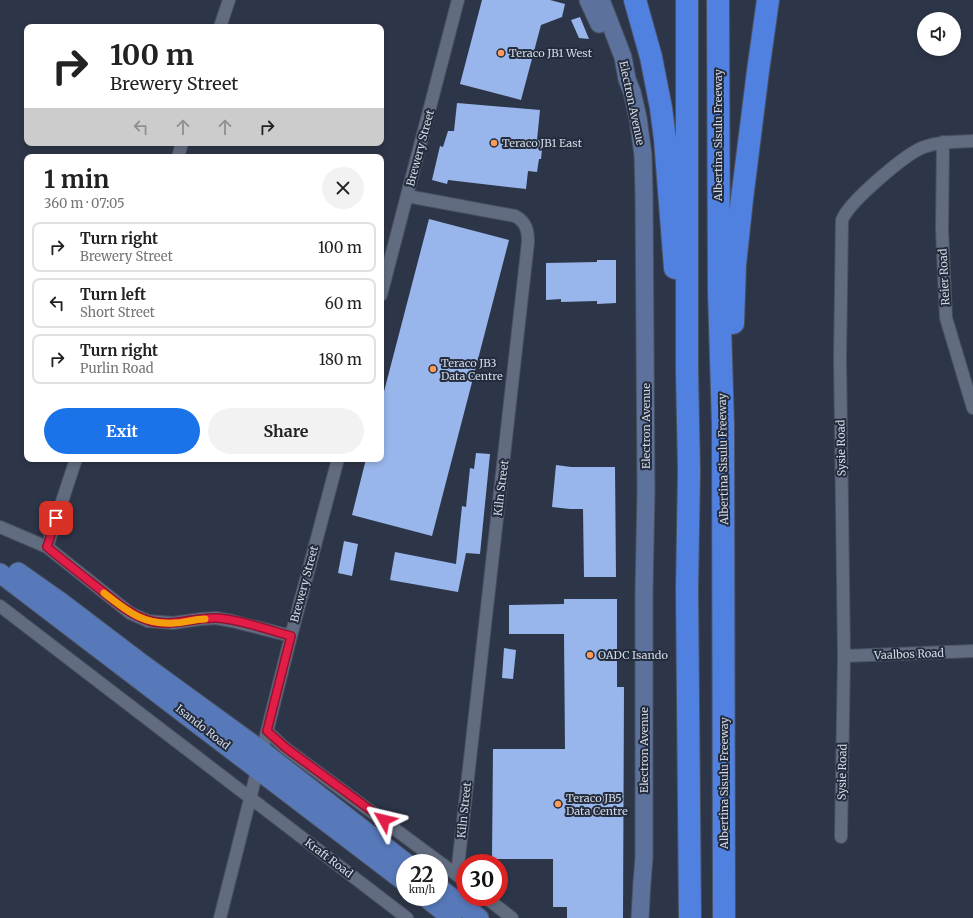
<!DOCTYPE html>
<html lang="en">
<head>
<meta charset="utf-8">
<style>
  body { margin:0; font-family:Merriweather,serif; background:#f2f2f2; color:#222; height:100vh; display:flex; flex-direction:column; font-size:15px; white-space:nowrap }
  * { box-sizing:border-box; margin:0 }
  p { font-size:13px; color:#767676 }
  .icon { flex:none; width:22px; height:22px; fill:none; stroke:currentColor; stroke-width:2; stroke-linecap:round; stroke-linejoin:round }
  .map { position:relative; flex:1; overflow:hidden }
  .side { position:absolute; left:24px; top:154px; width:360px; height:308px; display:flex; flex-direction:column; background:#fff; border-radius:8px; box-shadow:0 2px 6px #0003 }
  .side>* { flex:none }
  .hud { position:absolute; left:24px; top:24px; width:360px; height:122px; border-radius:8px; box-shadow:0 2px 6px #0003; background:#fff; color:#222; overflow:hidden }
  .controls { position:absolute; left:917px; top:12px; display:grid; gap:8px }
  .controls a { display:grid; place-items:center; width:44px; height:44px; border-radius:50%; background:#fff; box-shadow:0 2px 6px #0003; font-size:20px }
  .speed { position:absolute; left:396px; top:854px; display:flex; gap:8px; font-size:20px; font-weight:700; text-align:center }
  .speed>* { display:grid; place-content:center; width:52px; height:52px; border-radius:50%; background:#fff; box-shadow:0 2px 6px #0003; line-height:1 }
  .speed small { font-size:10px; font-weight:400 }
  .speed .limit { border:6px solid #d22; background:#fff; color:#111 }
  .pin { position:absolute; display:grid; place-items:center; width:34px; height:34px; color:#fff; margin:-17px; border-radius:8px; box-shadow:0 2px 6px #0006 }
  .me { position:absolute; width:44px; margin:-22px; rotate:307deg; stroke-linejoin:round; filter:drop-shadow(0 0 3px #0008) }
  .turn { display:flex; align-items:center; gap:14px; height:84px; padding:0 20px; font-size:18px }
  .turn .icon { width:52px; height:52px; stroke-width:2.5 }
  .turn b { display:block; font-size:28px; line-height:34px }
  .lanes { display:flex; align-items:center; height:38px; padding:0 20px; background:#0003; justify-content:center; gap:20px; direction:ltr }
  .lanes .off { opacity:.35 }
  .round { display:grid; place-items:center; flex:none; width:42px; height:42px; border-radius:21px; background:#f2f2f2 }
  .overview { display:flex; align-items:center; justify-content:space-between; height:68px; padding:0 20px }
  h1 { font-size:24px; font-weight:700; line-height:30px }
  .button { display:flex; gap:8px; margin-top:auto; padding:8px 20px }
  .button a { flex:1; height:46px; border-radius:24px; background:#1a73e8; color:#fff; font-size:16px; font-weight:700; line-height:46px; text-align:center }
  .button a+a { background:#f2f2f2; color:#222 }
  ul { padding:0; list-style:none }
  li { display:flex; align-items:center; gap:12px; height:50px; margin:0 8px 6px; padding:0 12px; border:2px solid #e0e0e0; border-radius:8px }
  li div { flex:1 }
  li b { display:block; font-size:15px }
  li em { font-style:normal }
  .map>svg:first-child { display:block }
  .building { fill:#99b6ec }
  .lines { fill:none; stroke-linecap:round; stroke-linejoin:round }
  .street-casing { stroke:#4a5161; stroke-width:14 }
  .secondary-casing { stroke:#4a5161; stroke-width:19 }
  .primary-casing { stroke:#4a5161; stroke-width:21 }
  .highway-casing { stroke:#4a5161; stroke-width:24 }
  .street { stroke:#616c80; stroke-width:12 }
  .secondary { stroke:#5c729d; stroke-width:17 }
  .primary { stroke:#5779ba; stroke-width:19 }
  .highway { stroke:#5181e0; stroke-width:22 }
  .route-casing { stroke:#92132f; stroke-width:10 }
  .route { stroke:#e11d48; stroke-width:7 }
  .slow { stroke:#f59e0b; stroke-width:7 }
  .poi-dot { fill:#fe9b59; stroke:#232c3d; stroke-width:1.5 }
  .labels { text-anchor:middle; dominant-baseline:central; stroke-width:4; stroke-linejoin:round; paint-order:stroke }
  .poi-label { font-size:11px; fill:#d1d7e3; stroke:#232c3d; text-anchor:start }
  .street-label { font-size:11px; fill:#d1d7e3; stroke:#232c3d }
</style>
</head>
<body>
<div class="map">
<svg width="973" height="918" viewBox="0 0 973 918">
  <rect width="100%" height="100%" fill="#2d3648"/>
  <path class="building" d="M482,0H550L565,4L562,17L541,25L521,100L460,84Z
    M580,17L589,39L579,38L571,20Z
    M457,103L540,110L537,140H543L541,159H539L537,172L528,171L526,189L448,180L447,184L432,180L440,146L443,147L448,131H454Z
    M429,219L509,240L432,536L352,515L366,459H381V403Z
    M597,260H616V303L597,304V301L561,302V299L546,300V263L597,262Z
    M476,453L490,454L480,554L466,553L458,592L390,580L395,552L456,564L462,506L466,507L470,468L474,469Z
    M556,465L571,467H615L616,577H584L583,509H570L552,507Z
    M344,541L358,544L352,576L338,573Z
    M564,599H617V687H624L623,918H567V907H553V859H492L493,749H565L564,634H509V605L564,604Z
    M504,648L516,650L513,679L502,678Z"/>
  <g class="lines">
    <g class="street-casing">
      <path id="street" d="M220,27L229,0
        M943,142L942,230L946,318L973,408
        M178,157L182,143
        M407,196L515,216C526,222 528,230 528,242L457,875
        M381,295L458,0
        M0,527L47,547L130,613L148,621L173,623L201,619L216,618L232,621L291,636
        M47,547L76,459
        M0,606L407,918
        M844,656L973,651
        M267,731L285,748L465,881
        M841,837L844,656L840,359L842,220C849,202 905,154 924,147C940,141 956,142 973,141
        M485,897L512,918
        M220,918L291,636L338,459"/>
    </g>
    <g class="secondary-casing">
      <path id="secondary" d="M588,0L599,24
        M601,0L623,57L627,79L632,92L638,118L643,155L644,193L646,491L644,592V858L642,882L640,918"/>
    </g>
    <g class="primary-casing">
      <path id="primary" d="M18,572L62,603L141,663L262,751L406,863
        M0,573L405,882
        M439,888L479,918
        M425,897L452,918"/>
    </g>
    <g class="highway-casing">
      <path id="highway" d="M635,0L651,57L661,108L665,139L675,268
        M687,0V371L689,471L687,589L690,918
        M718,0L719,291L723,425L724,918
        M733,323L735,265L742,199L758,71L768,0"/>
    </g>
    <use href="#street" class="street"/>
    <use href="#secondary" class="secondary"/>
    <use href="#primary" class="primary"/>
    <use href="#highway" class="highway"/>
  </g>
  <g class="lines">
    <g class="route-casing">
      <path id="route" d="M56,518L47,547C65,562 83,576 102,591C116,602 129,614 147,620C170,628 193,617 217,618C239,619 268,630 291,636L267,731L286,748L384,820"/>
    </g>
    <use href="#route" class="route"/>
    <path class="slow" d="M104,593C127,611 143,625 174,623C184,623 194,619 205,619"/>
  </g>
  <g class="poi-dot">
    <circle cx="501" cy="53" r="4"/>
    <circle cx="494" cy="143" r="4"/>
    <circle cx="433" cy="369" r="4"/>
    <circle cx="590" cy="655" r="4"/>
    <circle cx="558" cy="804" r="4"/>
  </g>
  <g class="labels">
    <g class="poi-label">
      <text x="509" y="53">Teraco JB1 West</text>
      <text x="502" y="143">Teraco JB1 East</text>
      <text x="441" y="363">Teraco JB3<tspan x="441" dy="13">Data Centre</tspan></text>
      <text x="598" y="655">OADC Isando</text>
      <text x="566" y="798">Teraco JB5<tspan x="566" dy="13">Data Centre</tspan></text>
    </g>
    <g class="street-label">
      <text transform="translate(632 103) rotate(78)">Electron Avenue</text>
      <text transform="translate(718 135) rotate(-90)">Albertina Sisulu Freeway</text>
      <text transform="translate(420 148) rotate(-75)">Brewery Street</text>
      <text transform="translate(944 277) rotate(-93)">Reier Road</text>
      <text transform="translate(646 426) rotate(-90)">Electron Avenue</text>
      <text transform="translate(841 448) rotate(-91)">Sysie Road</text>
      <text transform="translate(723 459) rotate(-91)">Albertina Sisulu Freeway</text>
      <text transform="translate(501 488) rotate(-83)">Kiln Street</text>
      <text transform="translate(304 584) rotate(-75)">Brewery Street</text>
      <text transform="translate(909 654) rotate(-2)">Vaalbos Road</text>
      <text transform="translate(203 727) rotate(38)">Isando Road</text>
      <text transform="translate(644 750) rotate(-90)">Electron Avenue</text>
      <text transform="translate(842 772) rotate(-89)">Sysie Road</text>
      <text transform="translate(724 783) rotate(-90)">Albertina Sisulu Freeway</text>
      <text transform="translate(464 810) rotate(-84)">Kiln Street</text>
      <text transform="translate(329 858) rotate(37)">Kraft Road</text>
    </g>
  </g>
</svg>
<div class="controls">
<a><svg class="icon" aria-label="sound" viewBox="0 0 24 24"><path d="M4 9h4l5-4v14l-5-4H4zM17 9q2 3 0 6"/></svg></a>
</div>
<div class="speed"><div>22<small>km/h</small></div><div class="limit">30</div></div>
<div class="pin" style="left:56px;top:518px;background:#d93025"><svg class="icon" aria-label="arrive" viewBox="0 0 24 24"><path d="M6 21V4h12l-3 4 3 4H6"/></svg></div>
<svg class="me" style="left:384px;top:820px" viewBox="-20 -20 40 40"><path d="M0-17L14 15 0 8-14 15z" fill="#e11d48" stroke="#fff" stroke-width="4"/></svg>
<div class="hud">
<div class="turn"><svg class="icon" aria-label="right" viewBox="0 0 24 24"><path d="M7 20v-9h11M14 6l5 5-5 5"/></svg><div><b>100 m</b>Brewery Street</div></div>
<div class="lanes"><svg class="icon off" aria-label="left" viewBox="0 0 24 24"><path d="M17 20v-9H6M10 6l-5 5 5 5"/></svg><svg class="icon off" aria-label="ahead" viewBox="0 0 24 24"><path d="M12 20V5M6 11l6-6 6 6"/></svg><svg class="icon off" aria-label="ahead" viewBox="0 0 24 24"><path d="M12 20V5M6 11l6-6 6 6"/></svg><svg class="icon" aria-label="right" viewBox="0 0 24 24"><path d="M7 20v-9h11M14 6l5 5-5 5"/></svg></div>
</div>
<section class="side">
<div class="overview"><div><h1>1 min</h1><p>360 m · 07:05</p></div><a class="round"><svg class="icon" aria-label="close" viewBox="0 0 24 24"><path d="M6 6l12 12M18 6L6 18"/></svg></a></div>
<ul>
<li><svg class="icon" aria-label="right" viewBox="0 0 24 24"><path d="M7 20v-9h11M14 6l5 5-5 5"/></svg><div><b>Turn right</b><p>Brewery Street</p></div><em>100 m</em></li>
<li><svg class="icon" aria-label="left" viewBox="0 0 24 24"><path d="M17 20v-9H6M10 6l-5 5 5 5"/></svg><div><b>Turn left</b><p>Short Street</p></div><em>60 m</em></li>
<li><svg class="icon" aria-label="right" viewBox="0 0 24 24"><path d="M7 20v-9h11M14 6l5 5-5 5"/></svg><div><b>Turn right</b><p>Purlin Road</p></div><em>180 m</em></li>
</ul>
<div class="button"><a>Exit</a><a>Share</a></div>
</section>
</div>
</body>
</html>
